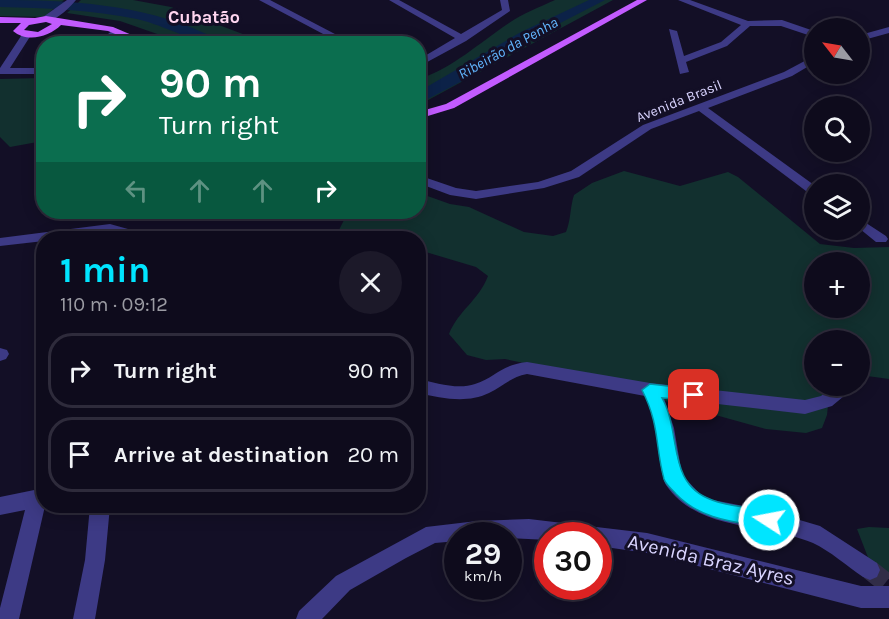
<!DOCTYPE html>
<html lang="en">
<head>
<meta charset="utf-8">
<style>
  body { margin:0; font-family:Karla,sans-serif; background:#1c1929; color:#f1f3f6; height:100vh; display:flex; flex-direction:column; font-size:22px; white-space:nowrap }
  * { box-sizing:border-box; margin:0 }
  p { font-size:20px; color:#9b9ba3 }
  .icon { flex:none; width:33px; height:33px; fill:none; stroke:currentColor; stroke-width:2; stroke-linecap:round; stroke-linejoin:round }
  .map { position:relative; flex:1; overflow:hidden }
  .sheet { position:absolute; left:36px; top:231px; width:390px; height:282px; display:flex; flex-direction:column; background:#0e0b1c; border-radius:24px; box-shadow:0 3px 15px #0003,0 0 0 2px #2e2b3b }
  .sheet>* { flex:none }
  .top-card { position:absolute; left:36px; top:36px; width:390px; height:183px; border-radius:24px; box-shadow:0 3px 15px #0003,0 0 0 2px #2e2b3b; background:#0b6e4f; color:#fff; overflow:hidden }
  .needle { width:39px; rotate:301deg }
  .tools { position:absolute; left:804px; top:18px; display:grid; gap:12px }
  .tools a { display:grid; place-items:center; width:66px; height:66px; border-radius:50%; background:#0e0b1c; box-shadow:0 3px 15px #0003,0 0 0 2px #2e2b3b; font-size:30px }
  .speed { position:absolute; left:444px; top:522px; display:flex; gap:12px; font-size:30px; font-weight:700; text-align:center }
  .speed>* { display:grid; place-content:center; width:78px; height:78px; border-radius:50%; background:#0e0b1c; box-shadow:0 3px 15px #0003,0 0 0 2px #2e2b3b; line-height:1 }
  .speed small { font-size:15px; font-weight:400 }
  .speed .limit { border:9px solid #d22; background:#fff; color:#111 }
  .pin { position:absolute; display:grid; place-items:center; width:51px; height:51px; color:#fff; margin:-26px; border-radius:12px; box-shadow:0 3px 9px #0006 }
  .me { position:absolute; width:66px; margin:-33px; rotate:281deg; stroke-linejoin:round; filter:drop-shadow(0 0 4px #0008) }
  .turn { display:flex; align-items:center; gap:21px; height:126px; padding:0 24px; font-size:27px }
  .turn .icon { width:78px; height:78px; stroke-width:2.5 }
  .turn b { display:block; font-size:42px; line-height:51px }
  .lanes { display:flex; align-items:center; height:57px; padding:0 24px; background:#0003; justify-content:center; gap:30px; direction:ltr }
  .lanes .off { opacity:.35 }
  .round { display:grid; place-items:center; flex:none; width:63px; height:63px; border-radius:32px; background:#1c1929 }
  .head { display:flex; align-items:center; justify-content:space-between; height:102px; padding:0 24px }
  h1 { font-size:36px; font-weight:700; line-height:45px; color:#00e5ff }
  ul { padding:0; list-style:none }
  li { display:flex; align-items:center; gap:18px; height:75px; margin:0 12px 9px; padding:0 12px; border:3px solid #2e2b3b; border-radius:24px }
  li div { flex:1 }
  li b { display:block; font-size:22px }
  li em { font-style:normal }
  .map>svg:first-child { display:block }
  .green { fill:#12302f; fill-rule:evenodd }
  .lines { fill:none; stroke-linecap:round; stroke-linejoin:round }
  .river { fill:#0c2248; fill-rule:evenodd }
  .minor-tunnel { stroke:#312d47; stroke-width:20; stroke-dasharray:20 10; stroke-linecap:butt }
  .minor { fill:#3d3a85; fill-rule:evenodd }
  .major { fill:#c25bff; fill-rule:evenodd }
  .route { fill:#00e5ff; stroke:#0095a6; stroke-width:1.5 }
  .labels { text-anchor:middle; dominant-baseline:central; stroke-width:6; stroke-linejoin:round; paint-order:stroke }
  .far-street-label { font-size:14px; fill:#d9d4ff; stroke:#130f26 }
  .far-water-label { font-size:15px; font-style:italic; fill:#62b6ff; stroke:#130f26 }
  .far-district-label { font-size:18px; font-weight:bold; fill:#ffd6f0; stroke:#130f26 }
  .near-street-label { font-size:20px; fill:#d9d4ff; stroke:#130f26 }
</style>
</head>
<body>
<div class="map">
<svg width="889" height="619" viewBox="0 0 889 619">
  <rect width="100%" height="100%" fill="#130f26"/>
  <path class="green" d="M0,0H64L44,17L0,16Z
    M81,0H133L171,7L267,43H183L120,21L67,13Z
    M555,0H613L419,105V79C453,68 479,43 509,23C523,13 540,7 555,0Z
    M43,78V141L10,147L0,137V79Z
    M624,171L680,186L728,172L738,177L820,244L854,248L889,247V379L860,375V340H814V386H830L827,415L822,428L806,433L766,429L543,367L505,359L486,360L467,355L449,334C458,311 479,300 488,276L476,267L419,250L418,238H335L348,212H418L419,193L450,204L469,207L524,232L553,236L566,232C571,220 570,207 574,195L592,183ZM814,262H860V308H814Z
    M869,527L889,528V575L869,560L857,529Z"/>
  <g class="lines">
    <path class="river" d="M0,0C69,0 141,4 204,33C211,36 219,39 225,44C194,44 167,26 137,19C92,10 46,8 0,7Z
      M589,0H605L531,38L466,79L418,104V92L521,32Z"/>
    <path class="minor-tunnel" d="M870,570L889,585"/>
    <path class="minor" d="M67,0H76C68,9 56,22 43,21V17Z
      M259,0H270L354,44H342Z
      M389,0H399L461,34L502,10L500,0H508L510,11L466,41L418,67V60L455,38Z
      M678,0H690L748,21L782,20L814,31V37L781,26H750L727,46L686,62L689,72L680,74L669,29L677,31L684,56L721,42L741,25Z
      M889,27V33L860,41V35Z
      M114,29L122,31L106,44H96Z
      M26,32L31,35L10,68H44V74H0V68L23,33Z
      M814,56V63L792,76L708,108L814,185V195L810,194L699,111L651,129L579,177L544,188L476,199L450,195L418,183V175L456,188L476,191L538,182L571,171L643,125L784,72Z
      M860,219L886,236L888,239L886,242H876L860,229Z
      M110,224L128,229V238H116V234L110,232L44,238V241L0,246V238Z
      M0,348L7,350L9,354L6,359L0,361Z
      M527,362L650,383L805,400L821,396L833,386H850L844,396L832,406L805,414L664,398L674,428L682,475L700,494L713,500L769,511L820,526L877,563L880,570L877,577L870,580L863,577C847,566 830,551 813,543C766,523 698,532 666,485C662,478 662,466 661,458C657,437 656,415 645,396L527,374C511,377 503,386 489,393C466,404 442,398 418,393V379C436,383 458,390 475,384C496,377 500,365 527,362Z
      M44,488L45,506L19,619H0V608L25,510L0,515V497Z
      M90,506H110L105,560L95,619H73L85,560Z
      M529,519L647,533L861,586H889V608H861L647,553L598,546V536H548V540L508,538V536H458V541L435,543L406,558L350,590L322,619H296L299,611L336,576L426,527L477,521Z"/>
    <path class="major" d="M637,0H647L454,108L418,119V112L446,104Z
      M46,16L113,27L153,44H139L108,31L61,25C49,37 27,43 13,31L21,23H0V17L35,18ZM46,22L52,24L38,32L24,30L29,25Z"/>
  </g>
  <path class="route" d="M650,384L694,389L702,395L694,401L662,398C682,433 666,484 712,500C732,508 755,506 775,514L778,520L775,526L769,528C735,522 701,520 676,494C672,489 666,485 664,479C655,446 660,425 642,390Z"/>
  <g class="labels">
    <g class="far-street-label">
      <text transform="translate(679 101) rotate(-22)">Avenida Brasil</text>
    </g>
    <g class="far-water-label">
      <text transform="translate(508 48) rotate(-29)">Ribeirão da Penha</text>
    </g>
    <g class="far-district-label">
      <text x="204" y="17">Cubatão</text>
    </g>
    <g class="near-street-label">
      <text transform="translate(711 560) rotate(13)">Avenida Braz Ayres</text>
    </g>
  </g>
</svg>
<div class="tools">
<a><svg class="needle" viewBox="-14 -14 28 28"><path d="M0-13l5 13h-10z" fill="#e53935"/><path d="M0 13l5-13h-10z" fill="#9b9ba3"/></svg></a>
<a><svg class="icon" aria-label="search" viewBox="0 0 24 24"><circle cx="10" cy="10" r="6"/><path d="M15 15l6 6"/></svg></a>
<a><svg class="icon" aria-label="layers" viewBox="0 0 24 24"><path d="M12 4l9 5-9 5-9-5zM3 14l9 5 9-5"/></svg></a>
<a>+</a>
<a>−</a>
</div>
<div class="speed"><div>29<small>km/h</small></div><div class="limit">30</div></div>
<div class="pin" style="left:694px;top:395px;background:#d93025"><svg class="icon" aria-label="arrive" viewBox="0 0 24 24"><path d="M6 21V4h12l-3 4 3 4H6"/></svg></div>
<svg class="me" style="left:769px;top:520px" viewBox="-20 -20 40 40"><circle r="17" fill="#00e5ff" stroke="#fff" stroke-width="3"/><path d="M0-11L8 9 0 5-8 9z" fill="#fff"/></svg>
<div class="top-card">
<div class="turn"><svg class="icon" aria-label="right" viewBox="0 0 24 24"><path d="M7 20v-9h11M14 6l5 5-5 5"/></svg><div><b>90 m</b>Turn right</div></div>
<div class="lanes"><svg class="icon off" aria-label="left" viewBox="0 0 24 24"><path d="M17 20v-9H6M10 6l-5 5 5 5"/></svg><svg class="icon off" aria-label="ahead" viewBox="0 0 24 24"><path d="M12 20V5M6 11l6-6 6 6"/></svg><svg class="icon off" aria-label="ahead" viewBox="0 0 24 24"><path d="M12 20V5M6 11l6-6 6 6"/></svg><svg class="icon" aria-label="right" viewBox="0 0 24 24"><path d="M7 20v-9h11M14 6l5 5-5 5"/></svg></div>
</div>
<section class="sheet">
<div class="head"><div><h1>1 min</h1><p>110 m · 09:12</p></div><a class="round"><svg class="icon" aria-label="close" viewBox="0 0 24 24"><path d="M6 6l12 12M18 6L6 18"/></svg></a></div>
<ul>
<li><svg class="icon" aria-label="right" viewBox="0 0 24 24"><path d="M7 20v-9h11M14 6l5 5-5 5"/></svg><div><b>Turn right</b></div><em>90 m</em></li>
<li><svg class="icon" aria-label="arrive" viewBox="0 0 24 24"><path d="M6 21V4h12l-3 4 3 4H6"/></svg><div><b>Arrive at destination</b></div><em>20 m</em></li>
</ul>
</section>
</div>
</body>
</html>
